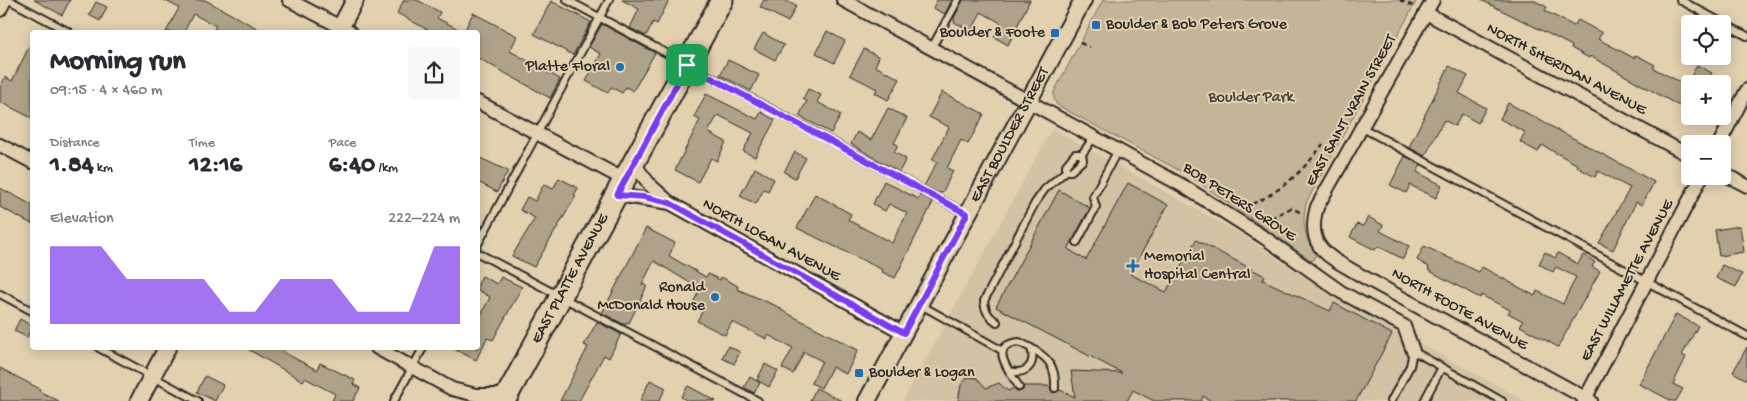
<!DOCTYPE html>
<html lang="en">
<head>
<meta charset="utf-8">
<style>
  body { margin:0; font-family:"Gochi Hand",sans-serif; background:#f7f7f7; color:#2b2b33; height:100vh; display:flex; flex-direction:column; font-size:19px; white-space:nowrap }
  * { box-sizing:border-box; margin:0 }
  p { font-size:16px; color:#7c7c81 }
  .icon { flex:none; width:28px; height:28px; fill:none; stroke:currentColor; stroke-width:2; stroke-linecap:round; stroke-linejoin:round }
  .map { position:relative; flex:1; overflow:hidden }
  .drawer { position:absolute; left:30px; top:30px; width:450px; height:320px; display:flex; flex-direction:column; background:#fff; border-radius:5px; box-shadow:0 2px 12px #0003 }
  .drawer>* { flex:none }
  .fabs { position:absolute; left:1681px; top:15px; display:grid; gap:10px }
  .fabs a { display:grid; place-items:center; width:50px; height:50px; border-radius:5px; background:#fff; box-shadow:0 2px 12px #0003; font-size:25px }
  .pin { position:absolute; display:grid; place-items:center; width:42px; height:42px; color:#fff; margin:-21px; border-radius:10px; box-shadow:0 2px 8px #0006 }
  .round { display:grid; place-items:center; flex:none; width:52px; height:52px; border-radius:5px; background:#f7f7f7 }
  .head { display:flex; align-items:center; justify-content:space-between; height:85px; padding:0 20px }
  h1 { font-size:28px; font-weight:700; line-height:38px }
  .metrics { display:grid; grid-template-columns:repeat(3,1fr); gap:8px; height:85px; padding:5px 20px }
  .metrics div { display:grid; align-content:center }
  .metrics b { font-size:25px; font-weight:700 }
  .metrics small { font-size:14px; font-weight:400 }
  .metrics p { font-size:14px }
  .chart { height:140px; padding:10px 20px }
  .chart p { display:flex; justify-content:space-between }
  .chart svg { width:100%; height:90px; margin-top:5px; fill:#7c3aed; opacity:.7 }
  .map>svg:first-child { display:block }
  .built { fill:#d3c2a3 }
  .green { fill:#c4b599; stroke:#787062 }
  .building { fill:#afa28a; stroke:#2b2b2b }
  .lines { fill:none; stroke-linecap:round; stroke-linejoin:round }
  .service-casing { stroke:#2b2b2b; stroke-width:10 }
  .minor-casing { stroke:#2b2b2b; stroke-width:16 }
  .tertiary-casing { stroke:#2b2b2b; stroke-width:20 }
  .primary-casing { stroke:#2b2b2b; stroke-width:25 }
  .path { stroke:#2b2b2b; stroke-width:2.5; stroke-dasharray:5 4; stroke-linecap:butt }
  .service { stroke:#e2d0ae; stroke-width:6 }
  .minor { stroke:#e2d0ae; stroke-width:12 }
  .tertiary { stroke:#e2d0ae; stroke-width:16 }
  .primary { stroke:#e2d0ae; stroke-width:21 }
  .route-casing { stroke:#fff; stroke-width:10 }
  .route { stroke:#7c3aed; stroke-width:6 }
  .poi-dot { fill:#1f6fb2; stroke:#e2d0ae; stroke-width:2 }
  .labels { text-anchor:middle; dominant-baseline:central; stroke-width:4; stroke-linejoin:round; paint-order:stroke }
  .poi-label { font-size:16px; fill:#2b2b2b; stroke:#e2d0ae; text-anchor:start }
  .street-label { font-size:16px; fill:#2b2b2b; stroke:#e2d0ae }
  .park-label { font-size:16px; fill:#42403c; stroke:#e2d0ae }
</style>
</head>
<body>
<div class="map">
<svg width="1747" height="401" viewBox="0 0 1747 401">
  <rect width="100%" height="100%" fill="#e2d0ae"/>
  <filter id="ink" filterUnits="userSpaceOnUse"><feTurbulence type="fractalNoise" baseFrequency=".02" numOctaves="2"/><feDisplacementMap in="SourceGraphic" scale="10" xChannelSelector="R" yChannelSelector="G"/><feConvolveMatrix kernelMatrix="1 2 1 2 8 2 1 2 1" color-interpolation-filters="sRGB"/></filter>
  <g filter="url(#ink)">
    <path class="built" d="M1052 129 1239 233 1337 298 1525 401H903Z"/>
    <path class="green" d="M1103 0H1417L1306 203C1302 223 1304 238 1316 255L1312 261 1188 175 1057 105 1054 99V92Z"/>
    <g class="building">
      <path d="M34 0H70L62 15Z"/>
      <path d="M164 0H205L264 32H221L214 29 216 26 193 14 184 32H166L179 8Z"/>
      <path d="M404 0H417L440 12 437 18 464 32 473 13 517 36 510 51 560 79 550 98 478 58V32H427L428 30 397 13Z"/>
      <path d="M622 0H669L657 24 653 22 646 36 630 28 639 9Z"/>
      <path d="M764 0H785L796 6 788 22 760 7Z"/>
      <path d="M937 0H952L945 14 933 8Z"/>
      <path d="M963 0H1030L1008 45 994 37 1001 23 981 12 972 31 954 22V18Z"/>
      <path d="M1481 0H1533L1547 7 1545 11 1574 26 1578 20 1602 33 1598 39 1634 58 1636 55 1655 65 1653 68 1690 87V112L1590 56 1589 58 1571 48 1572 46 1545 32Z"/>
      <path d="M551 1 591 22 573 55 534 34Z"/>
      <path d="M96 2 107 7 100 21 89 15Z"/>
      <path d="M602 24 655 53 633 91 626 87 622 93 611 87 608 93 586 81 601 54 589 47Z"/>
      <path d="M827 31 845 41 834 63 816 53Z"/>
      <path d="M763 33 784 45 775 60 754 49Z"/>
      <path d="M32 41V118L0 102V87L5 77 12 81Z"/>
      <path d="M864 49 879 57 875 66 900 79 888 100 875 93 877 89 850 75Z"/>
      <path d="M728 60 759 75 751 91 720 75Z"/>
      <path d="M1697 65 1712 73 1706 84H1687Z"/>
      <path d="M1449 66 1468 76 1459 93 1486 108 1478 123 1462 114 1455 126 1444 120 1425 156 1410 148V145Z"/>
      <path d="M808 89 821 95 817 102 841 115 831 133 799 116 807 101 803 99Z"/>
      <path d="M942 92 984 114 968 144 961 140 947 168 953 171 942 193H938L924 186 937 162 932 160 949 127 929 117Z"/>
      <path d="M706 94 757 119 761 112 775 120 755 157 743 151 753 133 718 115 708 132 726 142 717 161 711 158 698 182 675 170 700 120 694 117Z"/>
      <path d="M1508 103 1654 182 1642 205 1636 202 1613 250 1599 243 1630 188 1598 171 1595 177 1577 167 1578 165 1542 145 1538 152 1520 142 1525 132 1500 119Z"/>
      <path d="M888 108 907 118 894 143 898 145 894 152 906 159 899 172 851 144 857 132 871 140Z"/>
      <path d="M795 152 806 158 795 178 784 172Z"/>
      <path d="M1405 156 1421 165 1417 172 1442 185 1436 198 1410 185 1406 193 1390 185Z"/>
      <path d="M478 157 508 171 497 192 478 182Z"/>
      <path d="M755 168 774 179 768 191 764 189 756 204 740 196Z"/>
      <path d="M559 178 578 188 574 195 576 196 534 267 512 256 535 218 520 210 527 197 535 201 544 184 553 189Z"/>
      <path d="M884 181 918 199 920 194 933 202 895 278 882 272 883 270 797 228 815 194 851 214 848 220 892 243 907 213 889 204 885 211 873 204Z"/>
      <path d="M1128 183 1168 205 1130 274 1166 292 1196 240 1265 276 1263 280 1330 311 1334 303 1392 334 1356 401H1211L1203 396 1201 401H1154L1133 390 1127 401H958L961 385 968 377 977 378 986 388 999 383 1008 391 1014 388 1019 392 1023 390 1024 386H1048L1053 393 1060 390 1075 397 1071 371 1122 373 996 307 1059 190 1090 208 1068 249 1086 260Z"/>
      <path d="M0 188 32 205V224L0 207Z"/>
      <path d="M1368 217 1383 225 1380 231 1409 246 1403 259 1378 246 1375 250 1350 237 1357 224 1363 226Z"/>
      <path d="M1740 226 1744 252 1719 256 1715 230Z"/>
      <path d="M646 228 675 243 669 256 706 277 708 274 720 280 721 277 738 286 737 289 781 308V310L858 350 846 374 832 367 821 388 811 383 822 361 804 352 793 374 782 368 793 348 768 335 767 339 732 322 725 335 697 321 703 310 692 305 700 289 654 261 642 284 647 286 629 323 627 322 625 325 602 313Z"/>
      <path d="M1424 246 1479 272 1482 267 1535 296 1537 291 1563 304 1576 277 1556 267 1553 272 1539 264 1545 252 1555 258 1558 253 1578 264 1583 255 1595 262 1592 267 1600 271 1558 347 1520 326 1523 321 1508 313 1510 310 1481 295 1480 298 1428 270 1429 267 1417 260Z"/>
      <path d="M1722 265 1742 274 1736 287 1716 278Z"/>
      <path d="M482 276 497 284 501 277 522 287 493 340 487 338 476 360 452 348H478V313L481 315 490 297 478 290V284Z"/>
      <path d="M1676 314 1698 326 1682 355 1686 357 1673 384 1683 389 1676 401H1672L1639 384Z"/>
      <path d="M20 319 32 326 27 337 14 331Z"/>
      <path d="M597 322 621 334 609 358 604 355 579 401H560L588 347 584 345Z"/>
      <path d="M728 346 740 352 734 364 722 358Z"/>
      <path d="M1747 347V380L1733 372Z"/>
      <path d="M246 348H286L283 352 317 370 320 363 355 380 353 384 360 388 353 401H332L335 394 305 378 303 381Z"/>
      <path d="M765 364 778 371 769 387 757 380Z"/>
      <path d="M0 368 40 389 39 391 59 401H0Z"/>
      <path d="M205 376 223 385 215 401 197 392Z"/>
      <path d="M750 377 760 383 754 393 744 387Z"/>
      <path d="M650 380 666 388 659 401H640Z"/>
      <path d="M688 386 716 401H688L681 397Z"/>
      <path d="M816 388 842 401H810Z"/>
    </g>
    <g class="lines">
      <defs>
        <g id="service">
          <path d="M9 0 69 32"/>
          <path d="M567 0 967 214"/>
          <path d="M1680 0 1747 36"/>
          <path d="M931 49 958 0"/>
          <path d="M1361 127 1747 336"/>
          <path d="M1082 154H1075L1066 165V171H1071L1083 160 1082 154 1094 137"/>
          <path d="M1077 242 1096 207 1093 197 1118 150"/>
          <path d="M478 244 609 0"/>
          <path d="M478 253 758 401"/>
          <path d="M0 294 32 311"/>
          <path d="M919 304 1003 351"/>
          <path d="M997 322C988 316 985 311 984 301L1035 203 1045 189 1066 171"/>
          <path d="M99 348 198 401"/>
          <path d="M1031 348C1049 358 1056 367 1055 388"/>
          <path d="M1009 371C1027 375 1036 365 1031 348L1019 342C986 345 1011 373 1019 387"/>
          <path d="M394 401 423 348"/>
          <path d="M1391 401 1410 366 1413 351 1502 401"/>
          <path d="M1424 401 1441 369"/>
        </g>
        <g id="minor">
          <path d="M289 0 350 32"/>
          <path d="M843 0 1183 186 1265 238 1341 292 1404 326 1413 351"/>
          <path d="M1433 0 1317 207C1305 249 1329 256 1360 275L1591 401"/>
          <path d="M0 10 5 0"/>
          <path d="M1426 13 1690 156"/>
          <path d="M478 102 625 180"/>
          <path d="M1719 144 1747 90"/>
          <path d="M0 145 32 162"/>
          <path d="M634 164 650 185 670 203 904 333"/>
          <path d="M1722 173 1747 186"/>
          <path d="M617 195 670 203"/>
          <path d="M377 348 452 389 476 395H507L510 399"/>
          <path d="M1584 401 1702 176"/>
        </g>
        <g id="tertiary">
          <path d="M338 32 355 0"/>
          <path d="M139 401 167 348"/>
          <path id="s1" d="M867 401 1083 0"/>
        </g>
        <g id="primary">
          <path id="s2" d="M504 401 722 0"/>
        </g>
      </defs>
      <use href="#service" class="service-casing"/>
      <use href="#minor" class="minor-casing"/>
      <use href="#tertiary" class="tertiary-casing"/>
      <use href="#primary" class="primary-casing"/>
      <g class="path">
        <path d="M1400 0 1415 7"/>
        <path d="M1080 43 1090 47"/>
        <path d="M1252 204C1282 191 1304 170 1323 144"/>
        <path d="M1271 218 1291 208 1302 213"/>
      </g>
      <use href="#service" class="service"/>
      <use href="#minor" class="minor"/>
      <use href="#tertiary" class="tertiary"/>
      <use href="#primary" class="primary"/>
    </g>
  </g>
  <g class="lines" filter="url(#ink)">
    <defs>
      <path id="route" d="M687 65 967 214 904 333 670 203 644 197 617 195Z"/>
    </defs>
    <use href="#route" class="route-casing"/>
    <use href="#route" class="route"/>
  </g>
  <g class="poi-dot">
    <rect x="1091" y="20" width="10" height="10" rx="2.5"/>
    <rect x="1050" y="28" width="10" height="10" rx="2.5"/>
    <circle cx="620" cy="67" r="5"/>
    <path d="M1130.5 258.5h5v5h5v5h-5v5h-5v-5h-5v-5h5z"/>
    <circle cx="715" cy="297" r="5"/>
    <rect x="854" y="368" width="10" height="10" rx="2.5"/>
  </g>
  <g class="labels">
    <g class="poi-label">
      <text x="1106" y="25">Boulder &amp; Bob Peters Grove</text>
      <text x="1045" y="33" text-anchor="end">Boulder &amp; Foote</text>
      <text x="610" y="67" text-anchor="end">Platte Floral</text>
      <text x="1144" y="257">Memorial<tspan x="1144" dy="18">Hospital Central</tspan></text>
      <text x="705" y="288" text-anchor="end">Ronald<tspan x="705" dy="18">McDonald House</tspan></text>
      <text x="869" y="373">Boulder &amp; Logan</text>
    </g>
    <g class="street-label">
      <text transform="translate(1566 70) rotate(28)">NORTH SHERIDAN AVENUE</text>
      <text transform="translate(1352 111) rotate(-61)">EAST SAINT VRAIN STREET</text>
      <text stroke="none"><textPath href="#s1" startOffset="302">EAST BOULDER STREET</textPath></text>
      <text transform="translate(1239 203) rotate(33)">BOB PETERS GROVE</text>
      <text transform="translate(771 241) rotate(29)">NORTH LOGAN AVENUE</text>
      <text stroke="none"><textPath href="#s2" startOffset="139">EAST PLATTE AVENUE</textPath></text>
      <text transform="translate(1628 281) rotate(-62)">EAST WILLAMETTE AVENUE</text>
      <text transform="translate(1459 310) rotate(29)">NORTH FOOTE AVENUE</text>
    </g>
    <g class="park-label">
      <text x="1251" y="98">Boulder Park</text>
    </g>
  </g>
</svg>
<div class="fabs">
<a><svg class="icon" aria-label="locate" viewBox="0 0 24 24"><circle cx="12" cy="12" r="6"/><path d="M12 2v4M12 18v4M2 12h4M18 12h4"/></svg></a>
<a>+</a>
<a>−</a>
</div>
<div class="pin" style="left:687px;top:65px;background:#1e9e55"><svg class="icon" aria-label="arrive" viewBox="0 0 24 24"><path d="M6 21V4h12l-3 4 3 4H6"/></svg></div>
<section class="drawer">
<div class="head"><div><h1>Morning run</h1><p>09:15 · 4 × 460 m</p></div><a class="round"><svg class="icon" aria-label="share" viewBox="0 0 24 24"><path d="M12 15V3M7 8l5-5 5 5M5 13v7h14v-7"/></svg></a></div>
<div class="metrics">
<div><p>Distance</p><b>1.84<small> km</small></b></div>
<div><p>Time</p><b>12:16</b></div>
<div><p>Pace</p><b>6:40<small> /km</small></b></div>
</div>
<div class="chart"><p><span>Elevation</span>222–224 m</p>
<svg viewBox="0 0 160 44" preserveAspectRatio="none"><path d="M0 44V6L10 6L20 6L30 22L40 22L50 22L60 22L70 38L80 38L90 22L100 22L110 22L120 38L130 38L140 38L150 6L160 6V44z"/></svg>
</div>
</section>
</div>
</body>
</html>
